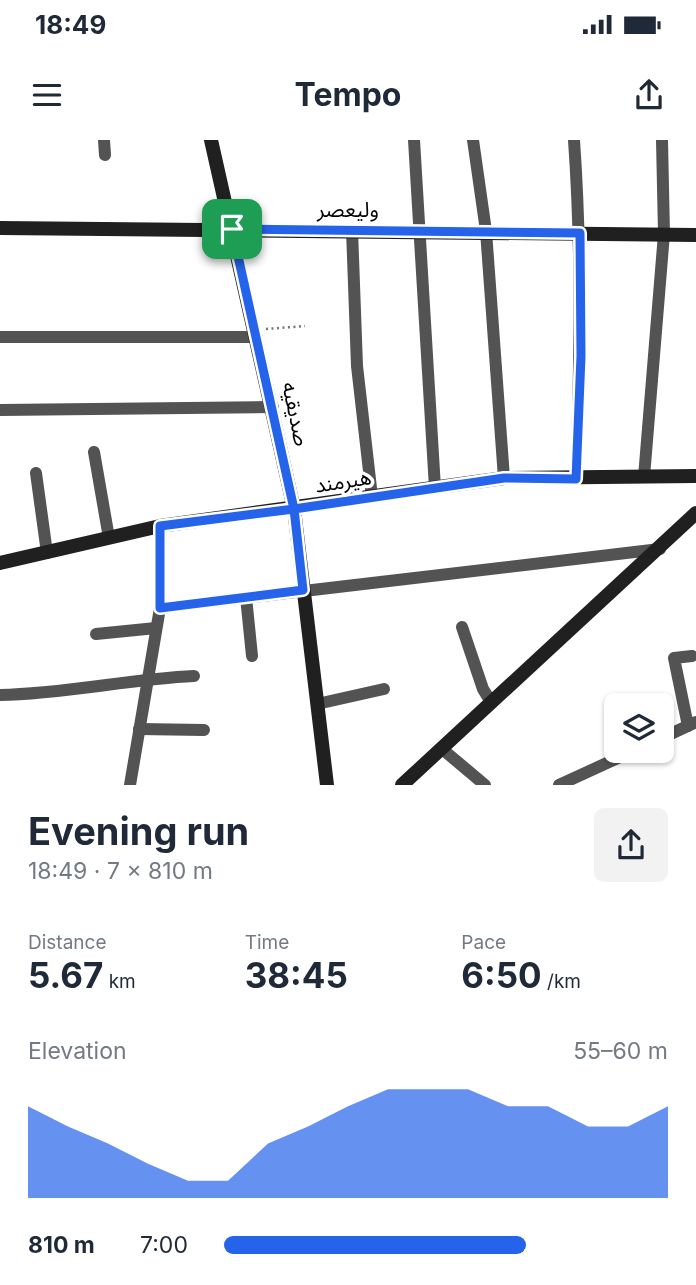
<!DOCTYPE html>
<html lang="en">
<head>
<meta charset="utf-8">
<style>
  body { margin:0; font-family:Inter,"Noto Sans Arabic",sans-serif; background:#f2f2f3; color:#1f2937; height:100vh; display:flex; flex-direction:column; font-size:26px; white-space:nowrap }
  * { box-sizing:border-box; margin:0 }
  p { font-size:23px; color:#747a83 }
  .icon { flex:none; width:38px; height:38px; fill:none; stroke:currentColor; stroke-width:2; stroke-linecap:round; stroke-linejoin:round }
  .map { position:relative; height:645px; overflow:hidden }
  .details { display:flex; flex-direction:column; background:#fff; flex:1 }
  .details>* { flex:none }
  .tools { position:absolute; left:604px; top:553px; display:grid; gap:14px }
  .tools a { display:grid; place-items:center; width:70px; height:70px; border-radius:10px; background:#fff; box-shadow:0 2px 5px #0004; font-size:35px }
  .pin { position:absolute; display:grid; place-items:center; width:60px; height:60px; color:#fff; margin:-30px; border-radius:14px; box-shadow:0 4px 10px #0006 }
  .round { display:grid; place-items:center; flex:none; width:74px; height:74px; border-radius:10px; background:#f2f2f3 }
  .summary { display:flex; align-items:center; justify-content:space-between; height:119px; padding:0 28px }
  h1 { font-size:38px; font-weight:700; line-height:52px }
  .stats { display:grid; grid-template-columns:repeat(3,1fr); gap:10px; height:119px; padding:7px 28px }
  .stats div { display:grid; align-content:center }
  .stats b { font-size:35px; font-weight:700 }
  .stats small { font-size:19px; font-weight:400 }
  .stats p { font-size:19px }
  .chart { height:196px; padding:14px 28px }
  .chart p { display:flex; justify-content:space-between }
  .chart svg { width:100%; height:126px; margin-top:7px; fill:#2563eb; opacity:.7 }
  ul { padding:0 28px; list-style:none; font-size:23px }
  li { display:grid; grid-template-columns:112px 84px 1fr; align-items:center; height:52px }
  li i { height:18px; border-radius:9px; background:#2563eb }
  .status { display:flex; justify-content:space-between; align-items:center; height:49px; padding:0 35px; background:#fff; direction:ltr }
  .status svg { height:19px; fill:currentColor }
  header { display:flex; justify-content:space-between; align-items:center; height:91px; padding:0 28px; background:#fff; font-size:32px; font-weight:700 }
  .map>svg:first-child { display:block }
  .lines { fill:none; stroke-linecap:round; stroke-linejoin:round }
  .path { stroke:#757575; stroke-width:2.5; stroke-dasharray:2 3.5; stroke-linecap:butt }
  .street { stroke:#535353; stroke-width:12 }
  .secondary { stroke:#202020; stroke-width:14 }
  .route-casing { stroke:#fff; stroke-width:14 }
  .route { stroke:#2563eb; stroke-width:9 }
  .labels { text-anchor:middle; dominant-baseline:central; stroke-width:7; stroke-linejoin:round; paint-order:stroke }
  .street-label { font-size:21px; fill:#000; stroke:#fff }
</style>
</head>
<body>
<div class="status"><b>18:49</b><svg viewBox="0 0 49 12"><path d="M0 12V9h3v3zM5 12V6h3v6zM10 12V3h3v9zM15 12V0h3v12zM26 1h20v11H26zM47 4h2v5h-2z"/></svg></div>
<header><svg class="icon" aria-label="menu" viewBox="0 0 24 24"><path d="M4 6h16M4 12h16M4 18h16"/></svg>Tempo<svg class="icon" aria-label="share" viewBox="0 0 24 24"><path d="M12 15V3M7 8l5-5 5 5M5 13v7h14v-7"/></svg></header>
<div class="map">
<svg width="696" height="645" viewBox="0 0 696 645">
  <rect width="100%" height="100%" fill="#fff"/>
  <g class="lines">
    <path class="path" d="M266 189 305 186"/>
    <g class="street">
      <path d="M104 0 105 15"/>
      <path d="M414 0 435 348"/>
      <path d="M473 0 486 91 504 338"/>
      <path d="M574 0C582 113 580 225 576 339"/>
      <path d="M352 90 357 226 372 357"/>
      <path d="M0 197H257"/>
      <path d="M0 270 273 267"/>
      <path d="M94 312 109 398"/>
      <path d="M36 333 47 413"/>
      <path d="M644 337 664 94 662 0"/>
      <path d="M246 457 252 516"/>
      <path d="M160 468 660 409"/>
      <path d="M462 487 483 549 491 562"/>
      <path d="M96 494 156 488"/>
      <path d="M0 555C65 554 129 539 194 536"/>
      <path d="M317 564 384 549"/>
      <path d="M688 586 674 518 692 516"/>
      <path d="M139 589 204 590"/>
      <path d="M662 598 696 582"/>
      <path d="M441 608 485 645"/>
      <path d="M130 645 160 468V386"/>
      <path d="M559 645 633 611"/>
    </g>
    <g class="secondary">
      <path d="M211 0 294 369 327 645"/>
      <path d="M0 88 696 95"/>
      <path d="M0 423 160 386 504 338 696 336"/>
      <path d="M402 645 696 373"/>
    </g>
  </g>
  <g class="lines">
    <defs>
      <path id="route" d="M232 89 294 369 160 386V468L303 450 294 369 504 338 576 339 581 216 580 93 232 89"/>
    </defs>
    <use href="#route" class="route-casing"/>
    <use href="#route" class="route"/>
  </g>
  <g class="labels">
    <g class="street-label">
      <text x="348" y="69">ولیعصر</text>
      <text transform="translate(296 274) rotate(78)">صدیقیه</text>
      <text transform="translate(343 341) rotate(-9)">هیرمند</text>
    </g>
  </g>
</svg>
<div class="tools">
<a><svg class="icon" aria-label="layers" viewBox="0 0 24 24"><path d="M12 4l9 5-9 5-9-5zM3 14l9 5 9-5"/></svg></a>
</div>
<div class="pin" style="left:232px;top:89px;background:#1e9e55"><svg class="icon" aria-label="arrive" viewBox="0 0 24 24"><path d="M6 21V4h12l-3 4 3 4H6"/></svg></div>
</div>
<section class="details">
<div class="summary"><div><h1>Evening run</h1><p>18:49 · 7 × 810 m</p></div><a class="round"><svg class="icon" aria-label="share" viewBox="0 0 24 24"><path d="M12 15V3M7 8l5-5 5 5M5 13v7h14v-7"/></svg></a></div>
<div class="stats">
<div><p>Distance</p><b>5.67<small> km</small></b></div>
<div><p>Time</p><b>38:45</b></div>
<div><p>Pace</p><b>6:50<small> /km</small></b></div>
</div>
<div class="chart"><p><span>Elevation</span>55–60 m</p>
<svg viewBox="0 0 160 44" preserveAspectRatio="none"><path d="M0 44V12L10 19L20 25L30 32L40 38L50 38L60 25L70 19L80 12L90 6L100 6L110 6L120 12L130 12L140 19L150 19L160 12V44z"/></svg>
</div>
<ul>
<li><b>810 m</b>7:00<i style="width:68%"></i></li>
</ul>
</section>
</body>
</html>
